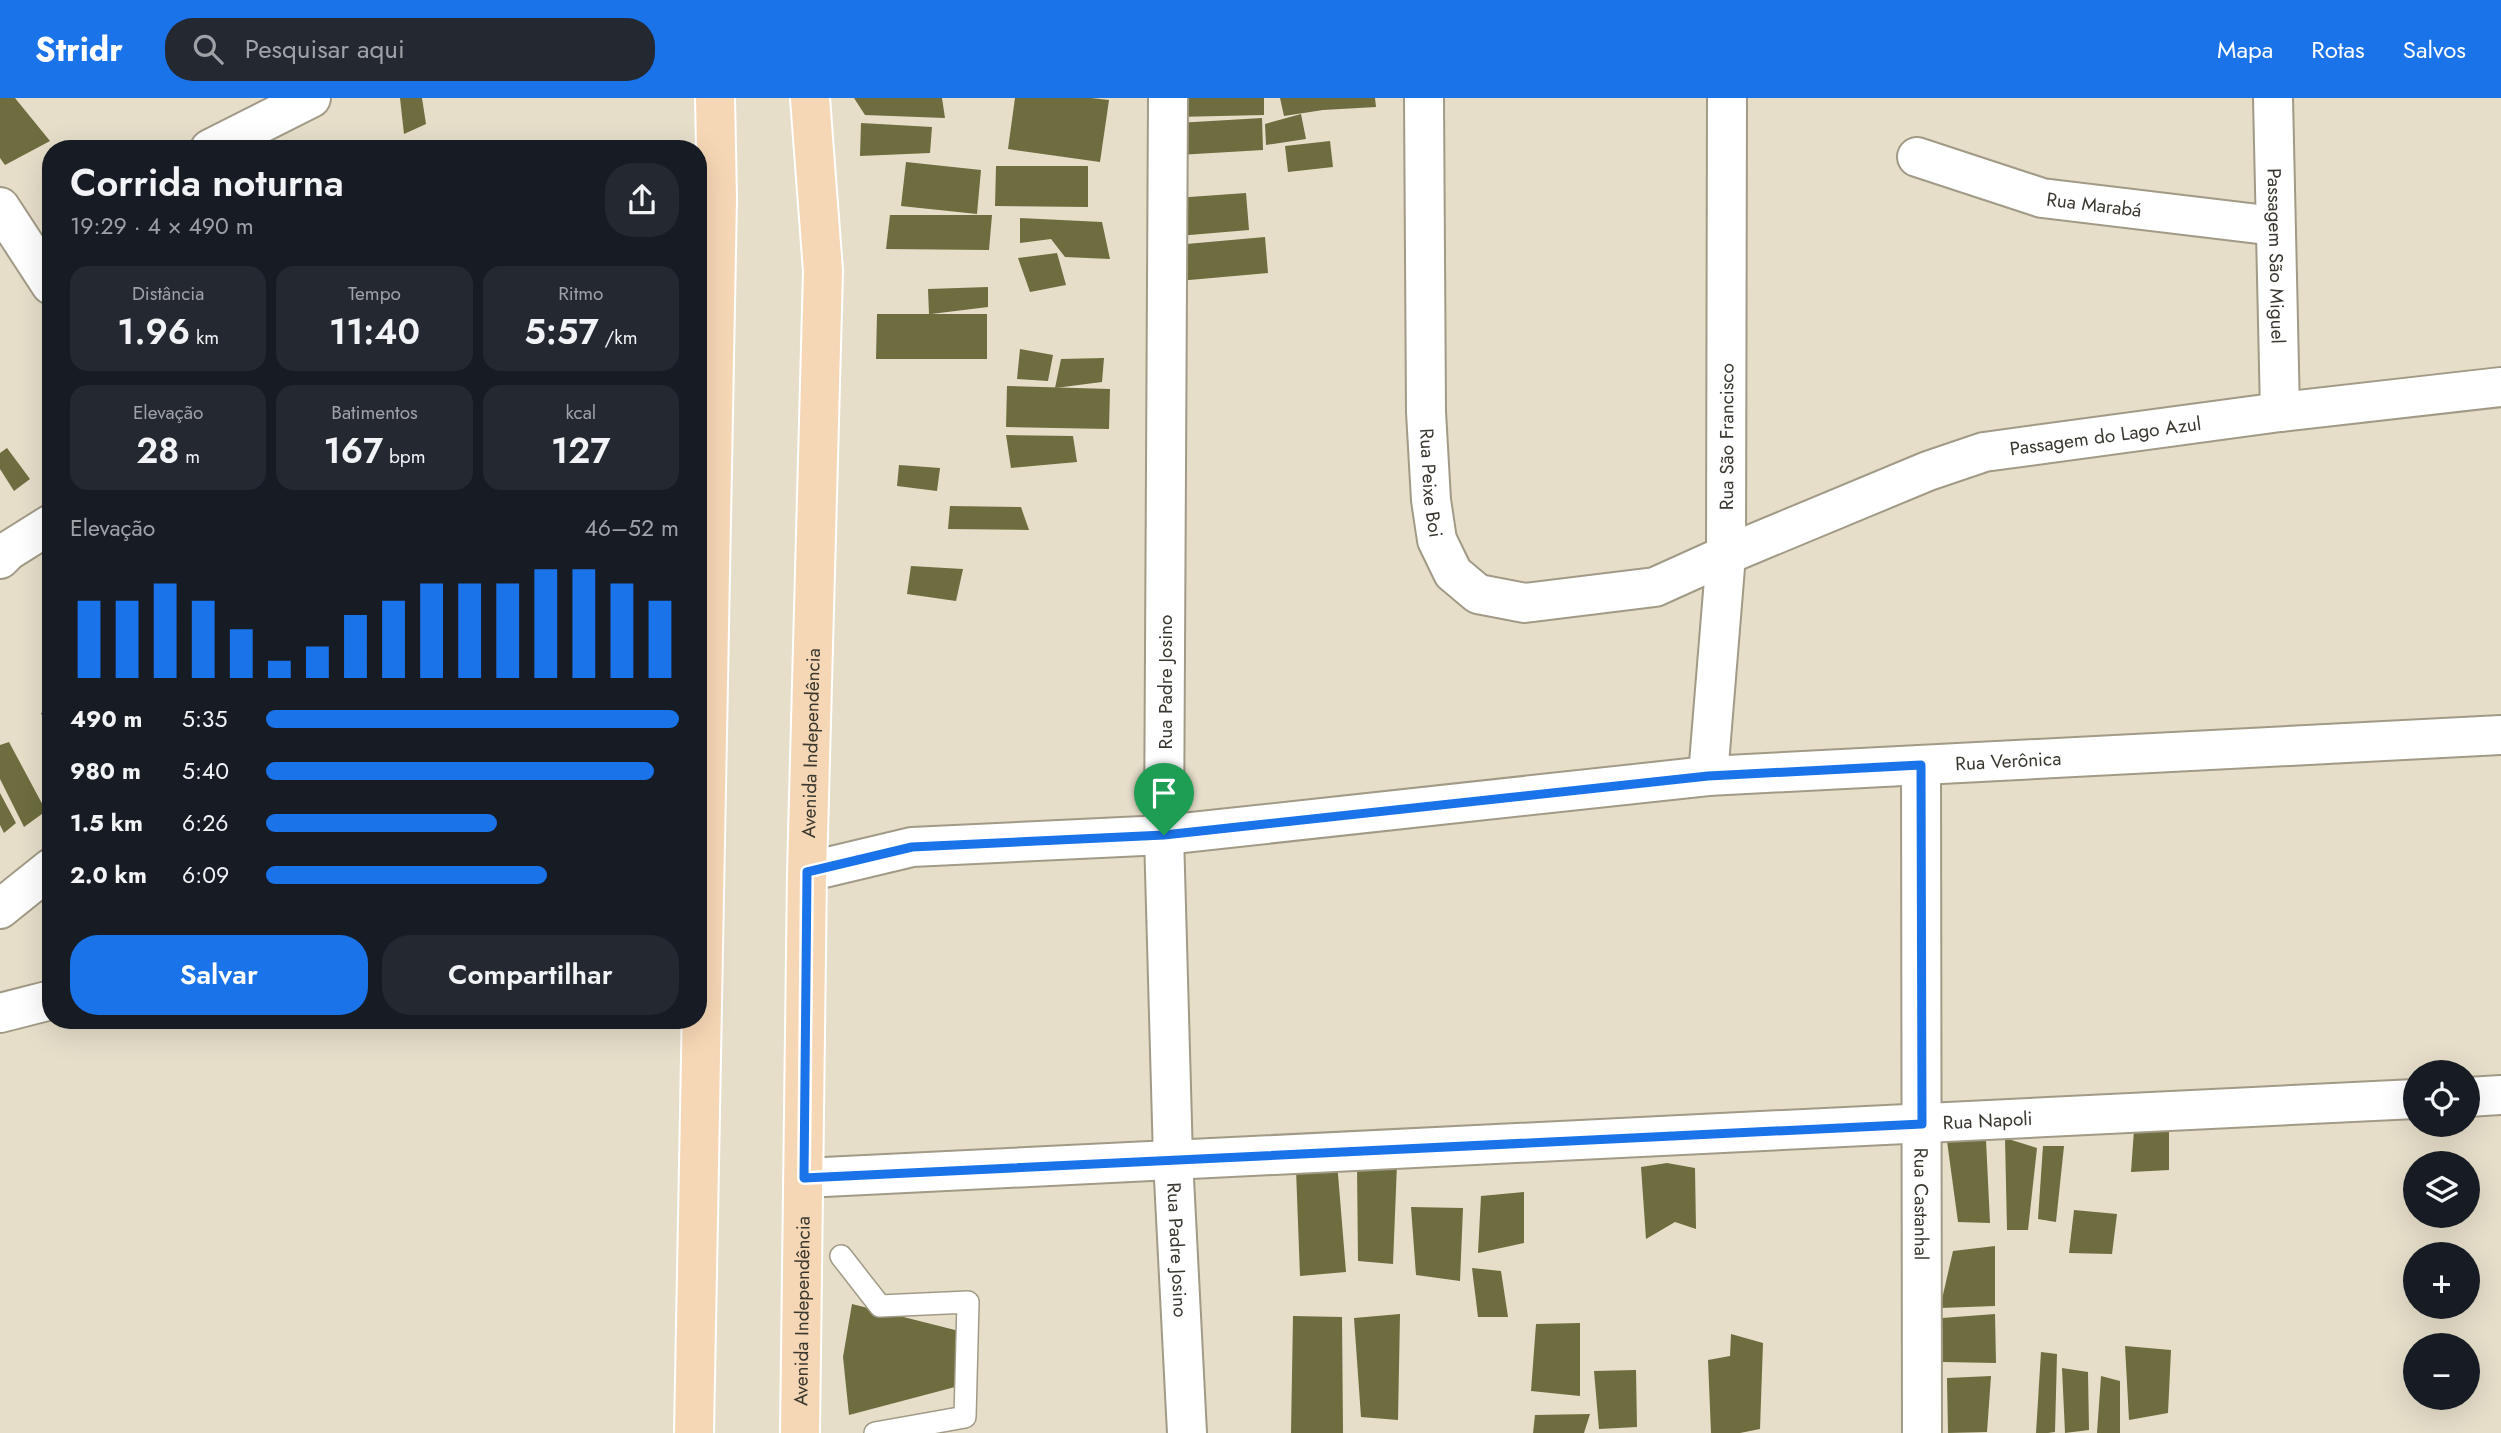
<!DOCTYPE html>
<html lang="pt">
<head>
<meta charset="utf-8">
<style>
  body { margin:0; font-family:Jost,sans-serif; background:#242831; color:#f1f3f6; height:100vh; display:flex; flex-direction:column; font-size:26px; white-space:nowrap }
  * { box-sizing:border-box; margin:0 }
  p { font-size:23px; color:#9ea1a6 }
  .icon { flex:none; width:38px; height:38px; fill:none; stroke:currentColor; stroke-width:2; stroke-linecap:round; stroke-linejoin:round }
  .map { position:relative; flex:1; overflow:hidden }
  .drawer { position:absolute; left:42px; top:42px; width:665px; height:889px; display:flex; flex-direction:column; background:#171b24; border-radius:28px; box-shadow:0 7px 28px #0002 }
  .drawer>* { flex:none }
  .buttons { position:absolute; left:2403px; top:962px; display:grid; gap:14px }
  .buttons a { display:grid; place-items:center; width:77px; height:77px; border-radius:50%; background:#171b24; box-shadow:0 7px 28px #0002; font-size:35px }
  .pin { position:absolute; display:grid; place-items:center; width:60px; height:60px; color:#fff; margin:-72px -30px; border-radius:50% 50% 50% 0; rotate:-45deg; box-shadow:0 0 7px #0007 }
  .pin .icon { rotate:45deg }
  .round { display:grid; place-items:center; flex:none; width:74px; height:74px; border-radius:28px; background:#242831 }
  .headline { display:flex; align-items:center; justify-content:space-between; height:119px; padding:0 28px }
  h1 { font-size:38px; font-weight:600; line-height:52px }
  .metrics { display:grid; grid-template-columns:repeat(3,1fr); gap:10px; height:119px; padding:7px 28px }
  .metrics div { display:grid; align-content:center; border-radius:18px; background:#242831; text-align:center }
  .metrics b { font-size:35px; font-weight:600 }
  .metrics small { font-size:19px; font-weight:400 }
  .metrics p { font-size:19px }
  .chart { height:196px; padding:14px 28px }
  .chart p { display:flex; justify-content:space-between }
  .chart svg { width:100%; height:126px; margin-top:7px; stroke:#1a73e8; stroke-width:6 }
  .cta { display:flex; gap:14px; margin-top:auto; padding:14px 28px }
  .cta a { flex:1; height:80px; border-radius:28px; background:#1a73e8; color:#fff; font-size:28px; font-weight:600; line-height:80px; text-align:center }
  .cta a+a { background:#242831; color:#f1f3f6 }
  ul { padding:0 28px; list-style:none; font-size:23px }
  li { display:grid; grid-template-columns:112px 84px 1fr; align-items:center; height:52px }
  li i { height:18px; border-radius:9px; background:#1a73e8 }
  header { display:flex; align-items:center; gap:42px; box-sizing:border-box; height:98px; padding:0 35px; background:#1a73e8; color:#fff }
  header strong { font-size:33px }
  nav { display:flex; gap:38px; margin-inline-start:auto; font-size:24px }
  .search { width:490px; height:63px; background:#242831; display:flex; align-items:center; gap:18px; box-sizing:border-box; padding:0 24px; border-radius:28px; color:#9ea1a6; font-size:26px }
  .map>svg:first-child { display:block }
  .building { fill:#6d6d3f }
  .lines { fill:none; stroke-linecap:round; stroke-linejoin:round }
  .lane-casing { stroke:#a19a86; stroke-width:24 }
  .street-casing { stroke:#a19a86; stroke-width:42 }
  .primary-casing { stroke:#fff; stroke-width:42 }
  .lane { stroke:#fff; stroke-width:21 }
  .street { stroke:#fff; stroke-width:38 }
  .primary { stroke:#f6d7b5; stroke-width:38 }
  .route-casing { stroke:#fff; stroke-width:14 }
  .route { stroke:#1a73e8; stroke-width:9 }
  .labels { text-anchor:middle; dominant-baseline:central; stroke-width:7; stroke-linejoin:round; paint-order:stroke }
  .street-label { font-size:19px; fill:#3a372f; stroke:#fff }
</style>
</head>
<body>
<header>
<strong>Stridr</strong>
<div class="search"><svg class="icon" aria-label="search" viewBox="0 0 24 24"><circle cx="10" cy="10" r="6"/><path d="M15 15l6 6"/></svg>Pesquisar aqui</div>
<nav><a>Mapa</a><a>Rotas</a><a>Salvos</a></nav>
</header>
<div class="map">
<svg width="2501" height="1335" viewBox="0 0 2501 1335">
  <rect width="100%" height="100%" fill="#e6dec9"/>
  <g class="building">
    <path d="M0 0H15L50 43 5 67 0 60Z"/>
    <path d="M400 0H422L426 26 404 36Z"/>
    <path d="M854 0H942L945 20 865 17Z"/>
    <path d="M1015 0H1091L1109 2 1100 64 1008 51Z"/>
    <path d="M1176 0H1264V17L1176 19Z"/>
    <path d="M1280 0H1375L1376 9 1323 12 1284 18Z"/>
    <path d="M1301 16 1306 41 1266 47 1265 26Z"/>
    <path d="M1262 20 1263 52 1178 57 1177 25Z"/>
    <path d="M861 25 932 29 930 55 860 58Z"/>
    <path d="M1330 43 1333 69 1288 74 1285 48Z"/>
    <path d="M906 64 981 72 977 116 901 108Z"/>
    <path d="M996 68H1088V109L995 108Z"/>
    <path d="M1246 95 1249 132 1178 138 1175 100Z"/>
    <path d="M890 117H992L989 152 886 151Z"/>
    <path d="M1020 120 1102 124 1110 161 1065 159 1051 141 1020 145Z"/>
    <path d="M1265 139 1268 175 1178 183 1175 147Z"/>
    <path d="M1057 155 1066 187 1030 194 1018 160Z"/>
    <path d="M988 189V209L931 216H987V261H876L877 216H929L928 191Z"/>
    <path d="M1020 251 1053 257 1048 283 1017 281Z"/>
    <path d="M1104 260 1102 284 1055 290 1061 261Z"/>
    <path d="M1007 288 1110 291 1109 331 1006 329Z"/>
    <path d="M1006 337 1073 338 1077 364 1011 370Z"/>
    <path d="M7 350 30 381 14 393 0 371V355Z"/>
    <path d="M899 367 940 370 937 393 897 388Z"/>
    <path d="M950 408 1021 409 1029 432 948 431Z"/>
    <path d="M911 468 963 471 956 503 907 496Z"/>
    <path d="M51 612V639L41 615Z"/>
    <path d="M9 644 46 713 24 729 0 681V647Z"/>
    <path d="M0 695 16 725 4 735 0 727Z"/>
    <path d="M2169 1031V1072L2131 1074 2134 1032Z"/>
    <path d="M2005 1040 2037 1050 2028 1132H2007Z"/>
    <path d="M1986 1042 1990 1125 1958 1124 1947 1043Z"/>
    <path d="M2043 1048H2064L2056 1124 2038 1121Z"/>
    <path d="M1337 1064 1346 1174 1300 1178 1296 1071Z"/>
    <path d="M1667 1065 1695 1070 1696 1131 1675 1124 1646 1141 1641 1069Z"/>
    <path d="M1357 1066H1397L1393 1166 1358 1163Z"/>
    <path d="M1524 1094V1145L1478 1155 1481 1098Z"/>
    <path d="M1411 1109 1463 1110 1460 1183 1416 1177Z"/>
    <path d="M2074 1112 2117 1116 2112 1156 2069 1155Z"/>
    <path d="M1995 1148V1208L1940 1210 1953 1153Z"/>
    <path d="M1472 1170 1501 1173 1508 1219H1478Z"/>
    <path d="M852 1206 959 1233 955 1289 849 1317 843 1259Z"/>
    <path d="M1400 1216 1398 1322 1361 1319 1354 1220Z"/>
    <path d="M1995 1216 1996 1265 1943 1264 1942 1220Z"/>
    <path d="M1293 1218 1342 1219 1343 1335H1291Z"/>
    <path d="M1580 1225V1298L1531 1293 1536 1226Z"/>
    <path d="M1731 1236 1763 1245 1760 1331 1740 1335H1711L1708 1262 1730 1258Z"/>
    <path d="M2125 1248 2171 1252 2168 1315 2129 1322Z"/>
    <path d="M2041 1254 2057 1256 2055 1334 2048 1335H2036Z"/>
    <path d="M2062 1270 2088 1274 2089 1332 2065 1335Z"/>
    <path d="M1636 1272 1637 1329 1599 1331 1594 1273Z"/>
    <path d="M1991 1278 1987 1334 1948 1335 1947 1280Z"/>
    <path d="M2101 1278 2120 1283V1335H2097Z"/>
    <path d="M1590 1316 1584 1335H1533L1535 1317Z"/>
  </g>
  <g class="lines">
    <defs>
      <path id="lane" d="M841 1158 880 1208 968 1204 965 1319 875 1335"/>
      <g id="street">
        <path id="s1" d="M1168 0 1164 737 1173 1061 1187 1335"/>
        <path id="s2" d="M1424 0 1426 314 1431 402 1437 442 1453 475 1478 496 1525 505 1655 489 1726 457 1928 373 1984 354 2280 314 2501 289"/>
        <path id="s3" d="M2273 0 2280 314"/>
        <path d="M210 51 311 0"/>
        <path id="s4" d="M1917 59 2042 100 2275 128"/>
        <path d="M0 109 51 187"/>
        <path d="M0 461 8 453 51 426"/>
        <path id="s5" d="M1921 667 1922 1335"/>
        <path id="s6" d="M1708 678 1726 457 1727 0"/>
        <path id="s7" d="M807 774 912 749 1164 737 1708 678 2501 637"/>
        <path d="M0 811 51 770"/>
        <path d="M0 915 51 902"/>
        <path d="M2468 999 2501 997"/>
        <path id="s8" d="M804 1080 2415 1001"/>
      </g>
      <g id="primary">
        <path d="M694 1335 717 100 715 0"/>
        <path id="s9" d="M800 1335 807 774 823 173 810 0"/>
      </g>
    </defs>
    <use href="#lane" class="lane-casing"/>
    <use href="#street" class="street-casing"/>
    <use href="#primary" class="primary-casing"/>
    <use href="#lane" class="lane"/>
    <use href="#street" class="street"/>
    <use href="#primary" class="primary"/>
  </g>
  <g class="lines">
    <defs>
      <path id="route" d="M1921 667 1922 1026 804 1080 807 774 912 749 1164 737 1708 678Z"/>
    </defs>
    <use href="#route" class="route-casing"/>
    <use href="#route" class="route"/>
  </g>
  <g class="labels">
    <g class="street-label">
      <text stroke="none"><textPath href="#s4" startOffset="184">Rua Marabá</textPath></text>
      <text stroke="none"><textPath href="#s3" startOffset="158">Passagem São Miguel</textPath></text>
      <text stroke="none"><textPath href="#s2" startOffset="1169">Passagem do Lago Azul</textPath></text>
      <text stroke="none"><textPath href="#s6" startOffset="340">Rua São Francisco</textPath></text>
      <text stroke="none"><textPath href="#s2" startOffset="385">Rua Peixe Boi</textPath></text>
      <text transform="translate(1165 584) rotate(-90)">Rua Padre Josino</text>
      <text stroke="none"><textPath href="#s9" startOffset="690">Avenida Independência</textPath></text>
      <text stroke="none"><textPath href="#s7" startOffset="1208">Rua Verônica</textPath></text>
      <text stroke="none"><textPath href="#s8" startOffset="1185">Rua Napoli</textPath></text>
      <text stroke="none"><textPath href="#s5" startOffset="439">Rua Castanhal</textPath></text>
      <text stroke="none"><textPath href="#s1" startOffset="1152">Rua Padre Josino</textPath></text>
      <text stroke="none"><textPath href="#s9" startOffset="122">Avenida Independência</textPath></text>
    </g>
  </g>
</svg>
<div class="buttons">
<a><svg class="icon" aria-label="locate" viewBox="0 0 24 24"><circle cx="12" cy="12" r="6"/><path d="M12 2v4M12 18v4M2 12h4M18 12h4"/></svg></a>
<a><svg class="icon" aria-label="layers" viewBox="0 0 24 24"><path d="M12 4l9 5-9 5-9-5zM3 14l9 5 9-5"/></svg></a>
<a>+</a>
<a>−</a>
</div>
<div class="pin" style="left:1164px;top:737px;background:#1e9e55"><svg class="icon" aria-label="arrive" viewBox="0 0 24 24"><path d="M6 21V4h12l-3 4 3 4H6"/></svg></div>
<section class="drawer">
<div class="headline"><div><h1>Corrida noturna</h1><p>19:29 · 4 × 490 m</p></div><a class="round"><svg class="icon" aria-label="share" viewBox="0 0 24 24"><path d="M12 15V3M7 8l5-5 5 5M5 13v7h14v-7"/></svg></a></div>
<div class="metrics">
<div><p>Distância</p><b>1.96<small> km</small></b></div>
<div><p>Tempo</p><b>11:40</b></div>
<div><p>Ritmo</p><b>5:57<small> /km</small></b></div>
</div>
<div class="metrics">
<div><p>Elevação</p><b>28<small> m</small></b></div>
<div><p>Batimentos</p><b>167<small> bpm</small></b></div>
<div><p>kcal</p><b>127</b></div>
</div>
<div class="chart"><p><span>Elevação</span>46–52 m</p>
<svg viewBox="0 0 160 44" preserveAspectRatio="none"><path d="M5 44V17M15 44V17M25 44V11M35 44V17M45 44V27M55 44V38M65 44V33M75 44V22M85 44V17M95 44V11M105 44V11M115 44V11M125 44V6M135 44V6M145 44V11M155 44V17"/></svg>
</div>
<ul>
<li><b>490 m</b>5:35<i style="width:100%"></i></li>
<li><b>980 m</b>5:40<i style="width:94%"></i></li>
<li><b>1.5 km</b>6:26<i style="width:56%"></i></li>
<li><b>2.0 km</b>6:09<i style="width:68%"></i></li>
</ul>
<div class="cta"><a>Salvar</a><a>Compartilhar</a></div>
</section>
</div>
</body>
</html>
